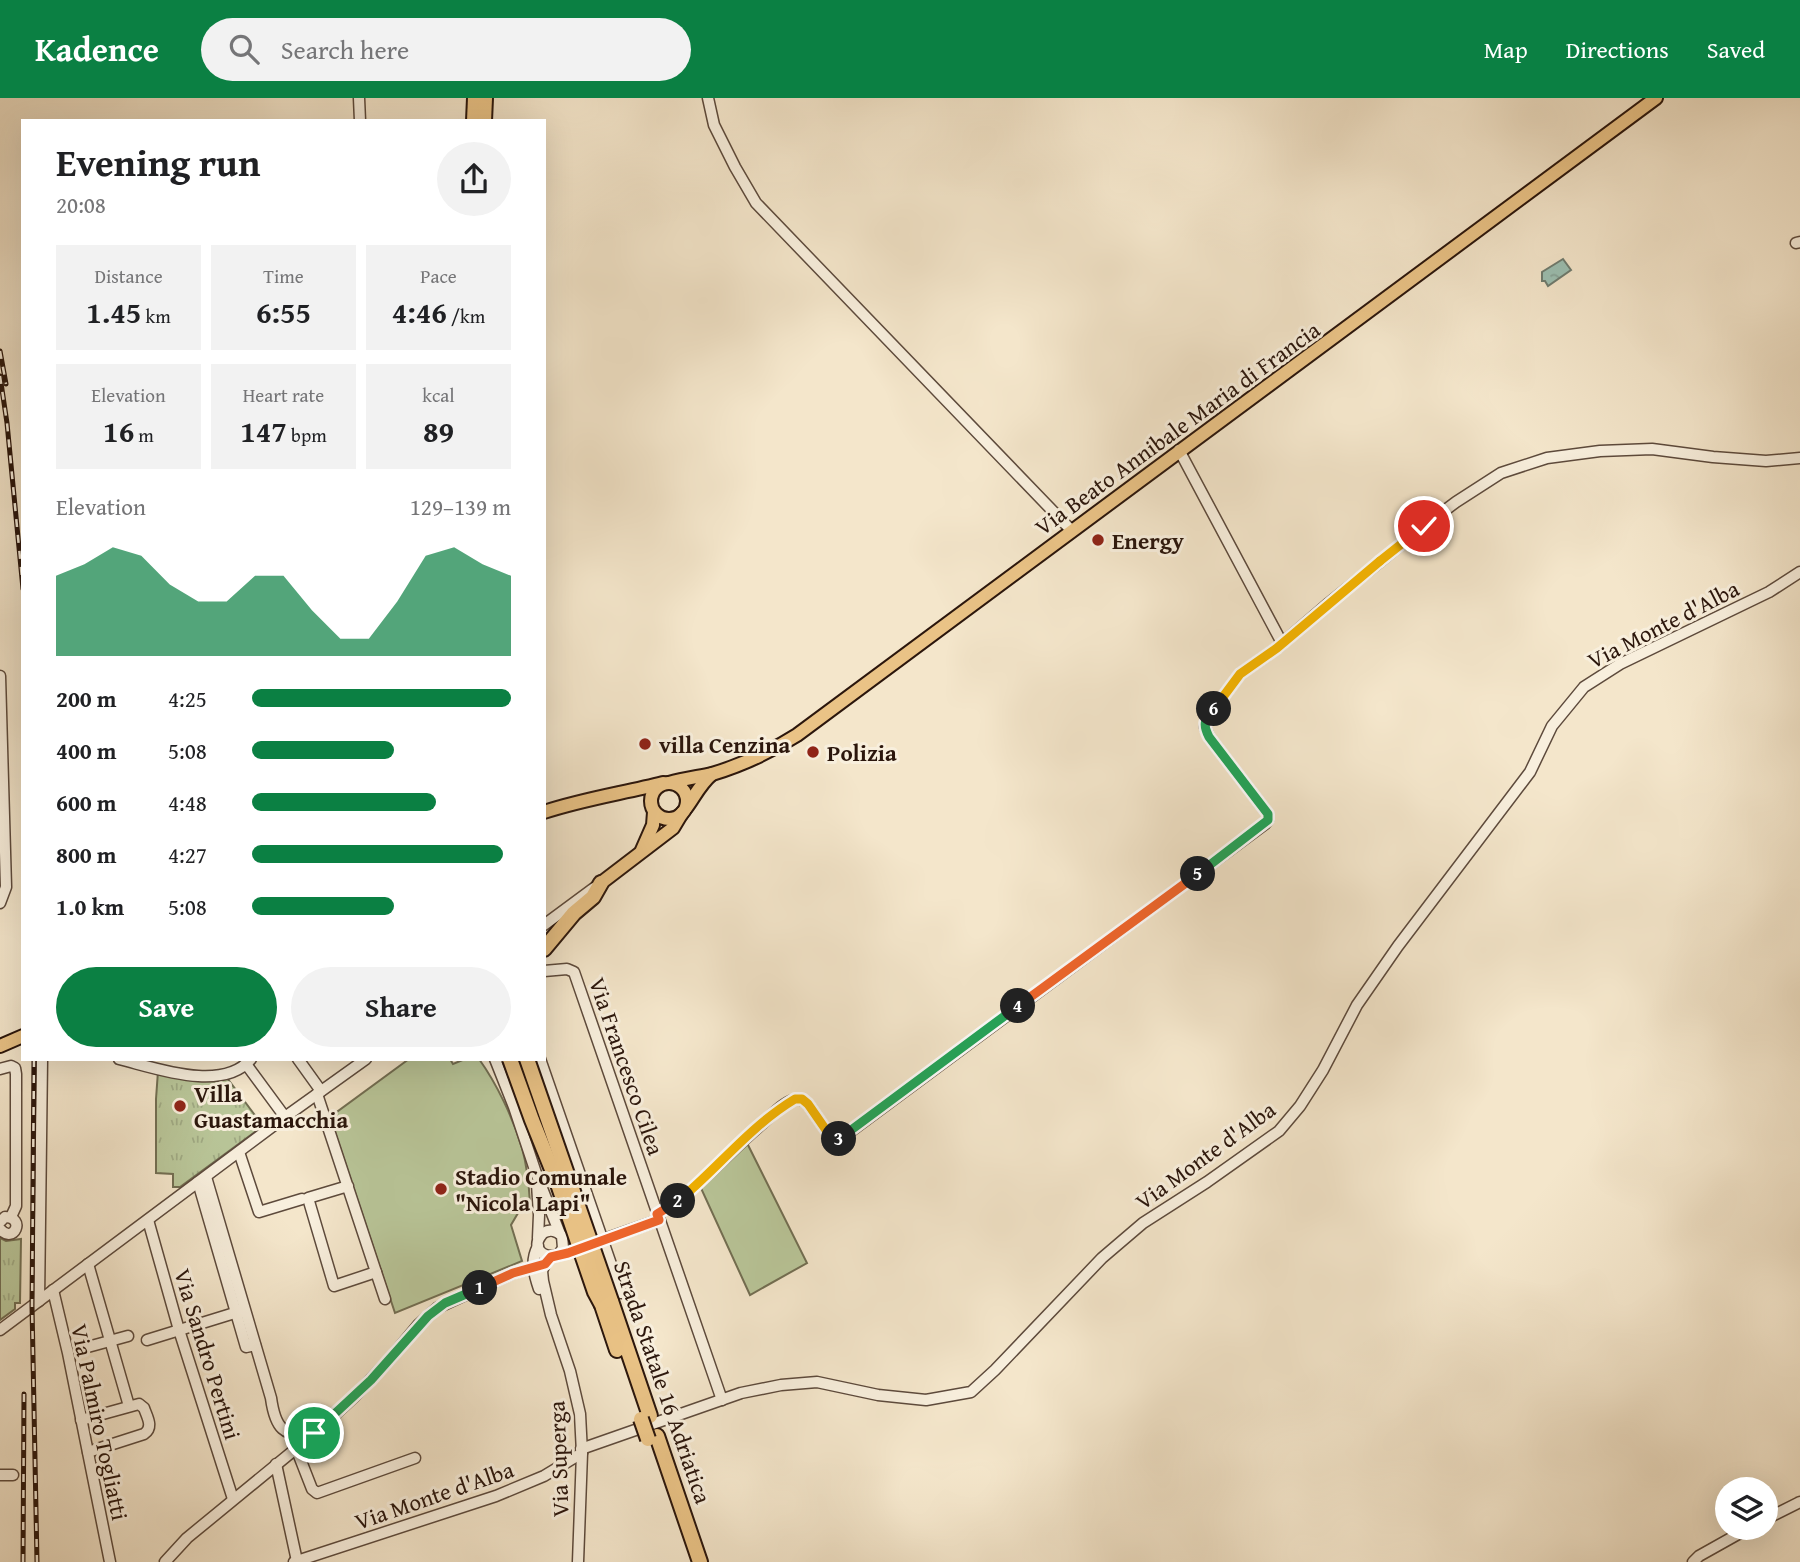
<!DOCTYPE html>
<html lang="en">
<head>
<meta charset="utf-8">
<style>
  body { margin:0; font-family:"Gentium Book Plus",serif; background:#f2f2f2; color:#202124; height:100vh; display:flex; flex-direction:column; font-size:26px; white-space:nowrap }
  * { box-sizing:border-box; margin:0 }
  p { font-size:23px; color:#757577 }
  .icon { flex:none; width:38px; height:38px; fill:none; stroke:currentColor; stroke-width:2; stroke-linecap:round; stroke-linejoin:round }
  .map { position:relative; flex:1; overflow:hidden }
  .details { position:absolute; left:21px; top:21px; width:525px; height:942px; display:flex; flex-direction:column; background:#fff; border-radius:0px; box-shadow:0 7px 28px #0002 }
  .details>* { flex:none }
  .buttons { position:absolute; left:1715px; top:1379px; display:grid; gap:14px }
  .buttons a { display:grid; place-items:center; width:63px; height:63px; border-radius:50%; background:#fff; box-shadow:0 7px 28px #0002; font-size:35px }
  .pin { position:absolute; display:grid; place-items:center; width:60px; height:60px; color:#fff; margin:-30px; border:4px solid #fff; border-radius:50%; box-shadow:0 2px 7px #0007 }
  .km { position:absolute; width:35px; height:35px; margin:-18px; border-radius:50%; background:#222; color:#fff; font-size:19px; line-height:35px; text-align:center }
  .round { display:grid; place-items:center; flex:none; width:74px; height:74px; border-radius:37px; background:#f2f2f2 }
  .overview { display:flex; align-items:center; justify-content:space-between; height:119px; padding:0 35px }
  h1 { font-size:38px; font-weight:600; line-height:52px }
  .stats { display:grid; grid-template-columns:repeat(3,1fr); gap:10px; height:119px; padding:7px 35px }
  .stats div { display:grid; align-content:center; border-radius:0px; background:#f2f2f2; text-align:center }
  .stats b { font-size:30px; font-weight:600 }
  .stats small { font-size:19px; font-weight:400 }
  .stats p { font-size:19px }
  .chart { height:196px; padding:14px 35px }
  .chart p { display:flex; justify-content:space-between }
  .chart svg { width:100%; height:126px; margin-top:7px; fill:#0b8043; opacity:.7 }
  .primary-button { display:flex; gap:14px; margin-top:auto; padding:14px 35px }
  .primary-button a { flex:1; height:80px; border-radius:42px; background:#0b8043; color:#fff; font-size:28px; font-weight:600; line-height:80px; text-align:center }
  .primary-button a+a { background:#f2f2f2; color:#202124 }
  ul { padding:0 35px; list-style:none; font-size:23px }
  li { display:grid; grid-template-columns:112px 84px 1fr; align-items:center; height:52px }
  li i { height:18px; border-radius:9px; background:#0b8043 }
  header { display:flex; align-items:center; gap:42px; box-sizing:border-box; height:98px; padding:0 35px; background:#0b8043; color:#fff }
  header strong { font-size:33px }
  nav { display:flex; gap:38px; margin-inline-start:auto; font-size:24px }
  .search { width:490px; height:63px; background:#f2f2f2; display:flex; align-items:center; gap:18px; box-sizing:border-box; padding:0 24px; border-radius:38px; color:#757577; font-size:26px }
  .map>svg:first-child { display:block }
  .park { fill:url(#park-tufts); stroke:#726e52; stroke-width:2 }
  .pitch { fill:#b9c699; stroke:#726e52; stroke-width:2 }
  .water { fill:url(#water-ripples); stroke:#6f7c70; stroke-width:2 }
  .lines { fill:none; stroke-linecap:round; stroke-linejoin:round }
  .minor-casing { stroke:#5d4a3c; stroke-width:13 }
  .major-casing { stroke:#2b160c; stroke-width:16 }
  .highway-casing { stroke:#2b160c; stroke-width:18 }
  .minor { stroke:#f8efdd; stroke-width:10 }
  .major { stroke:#eac386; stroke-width:12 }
  .highway { stroke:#eac386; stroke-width:14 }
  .rail-casing { stroke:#2b160c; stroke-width:5 }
  .rail { stroke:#f8efdd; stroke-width:2.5; stroke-dasharray:8; stroke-linecap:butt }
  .highway-bridge-casing { stroke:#2b160c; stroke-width:18; stroke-linecap:butt }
  .highway-bridge { stroke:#eac386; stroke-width:14 }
  .split-1-casing { stroke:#fff; stroke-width:14 }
  .split-2-casing { stroke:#fff; stroke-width:14 }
  .split-3-casing { stroke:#fff; stroke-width:14 }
  .split-4-casing { stroke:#fff; stroke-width:14 }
  .split-5-casing { stroke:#fff; stroke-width:14 }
  .split-6-casing { stroke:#fff; stroke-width:14 }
  .split-7-casing { stroke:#fff; stroke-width:14 }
  .split-8-casing { stroke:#fff; stroke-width:14 }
  .split-1 { stroke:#22a559; stroke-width:9 }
  .split-2 { stroke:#f0652b; stroke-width:9 }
  .split-3 { stroke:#f5b400; stroke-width:9 }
  .split-4 { stroke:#22a559; stroke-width:9 }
  .split-5 { stroke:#f0652b; stroke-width:9 }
  .split-6 { stroke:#22a559; stroke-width:9 }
  .split-7 { stroke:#f5b400; stroke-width:9 }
  .split-8 { stroke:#f5b400; stroke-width:9 }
  .poi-dot { fill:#8f2418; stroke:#f8efdd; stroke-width:2.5 }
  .labels { text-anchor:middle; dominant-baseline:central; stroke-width:6; stroke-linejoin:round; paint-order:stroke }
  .street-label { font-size:23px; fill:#2b160c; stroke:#f8efdd }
  .poi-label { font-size:23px; font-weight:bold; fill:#2b160c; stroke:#f8efdd; text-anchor:start }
</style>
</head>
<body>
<header>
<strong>Kadence</strong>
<div class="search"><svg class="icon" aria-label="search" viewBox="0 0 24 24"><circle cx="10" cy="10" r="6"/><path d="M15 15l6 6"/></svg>Search here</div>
<nav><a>Map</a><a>Directions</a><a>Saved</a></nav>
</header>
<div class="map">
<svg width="1800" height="1464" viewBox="0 0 1800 1464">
  <defs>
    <pattern id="park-tufts" width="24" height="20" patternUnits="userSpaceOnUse" patternTransform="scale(1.75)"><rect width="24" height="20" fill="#b9c699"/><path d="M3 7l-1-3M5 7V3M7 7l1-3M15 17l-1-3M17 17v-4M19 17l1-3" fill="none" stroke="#9fa983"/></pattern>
    <pattern id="water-ripples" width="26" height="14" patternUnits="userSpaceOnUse" patternTransform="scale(1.75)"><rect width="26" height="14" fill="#9cc0b2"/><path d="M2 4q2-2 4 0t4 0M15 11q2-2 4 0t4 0" fill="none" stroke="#87a498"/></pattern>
  </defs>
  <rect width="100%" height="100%" fill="#f4e6cb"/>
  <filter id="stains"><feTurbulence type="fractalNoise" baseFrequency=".00286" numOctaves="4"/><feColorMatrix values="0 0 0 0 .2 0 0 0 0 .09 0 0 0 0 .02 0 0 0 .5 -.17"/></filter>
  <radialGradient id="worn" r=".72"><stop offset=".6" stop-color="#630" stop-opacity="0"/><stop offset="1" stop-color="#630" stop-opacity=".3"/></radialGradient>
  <g class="park">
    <path d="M158 973 227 980 263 1028 180 1089H173V1076L156 1075V1001Z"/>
    <path d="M0 1140 6 1143 21 1141 20 1205H15V1211L0 1222Z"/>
  </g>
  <g class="pitch">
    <path d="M409 961H450L453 966 465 961H479C497 986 513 1020 522 1050 527 1068 529 1087 530 1105L521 1110 511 1127 522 1163 395 1215 330 1019Z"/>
    <path d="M746 1043 807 1165 750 1197 700 1088Z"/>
  </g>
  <path class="water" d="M1563 161 1571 172 1548 188 1545 183H1542V174Z"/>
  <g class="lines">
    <defs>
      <g id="minor">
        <path d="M359 0 360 23"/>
        <path d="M708 0 714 27 735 69 756 105 1072 433"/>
        <path d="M1796 145 1800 144"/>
        <path d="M1179 352 1282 545"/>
        <path d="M0 578 6 789 0 805"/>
        <path d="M544 827 594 790"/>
        <path d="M544 873 567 871 574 874 722 1302"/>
        <path d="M119 961C156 970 222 995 251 961"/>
        <path d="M298 961 321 993"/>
        <path d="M495 961 514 1009 536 1075 560 1136"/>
        <path d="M540 961 621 1195"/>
        <path d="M246 966 285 1019"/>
        <path d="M0 971 11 968 15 970 16 976V1108L11 1119"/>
        <path d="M317 996 376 1174 334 1188 308 1100 348 1088"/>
        <path d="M239 1054 259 1114 302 1101"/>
        <path d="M206 1079 271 1300C275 1329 283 1341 314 1335"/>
        <path d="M198 1084 246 1249 255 1247"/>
        <path d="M537 1086 539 1117 538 1140"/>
        <path d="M657 1116C698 1092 727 1055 763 1025 772 1017 783 1005 793 1002 800 1000 803 1002 808 1006L835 1045 1265 726 1268 722V716L1209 639 1205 629 1206 622 1240 576 1277 550 1329 505 1424 428 1456 404 1501 375 1547 360 1600 353 1652 351 1713 359 1766 363 1800 360"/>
        <path d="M148 1122 179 1232 233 1401"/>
        <path d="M0 1124 5 1119C26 1119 14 1147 0 1131"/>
        <path d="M599 1143 659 1122"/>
        <path d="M538 1148C530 1163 534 1176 539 1191"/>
        <path d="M559 1156 563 1150 562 1138C556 1132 550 1131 543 1135 539 1140 536 1144 538 1150 545 1167 573 1152 585 1148"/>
        <path d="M551 1159 545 1166 542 1173 543 1183 551 1217 570 1273 580 1316 582 1355 578 1464"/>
        <path d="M88 1166 129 1308"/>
        <path d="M376 1174 385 1201"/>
        <path d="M53 1192 68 1255 110 1464"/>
        <path d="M39 1203 42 961"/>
        <path d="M0 1232 285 1019 366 961"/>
        <path d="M147 1242 241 1213"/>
        <path d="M84 1250 128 1238"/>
        <path d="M81 1322 139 1306 144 1310C147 1319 154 1329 144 1336L88 1354"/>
        <path d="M296 1350 312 1391 317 1395 415 1360"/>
        <path d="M581 1351 741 1295 781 1287 817 1284 878 1297 926 1302 971 1294 995 1272 1102 1160 1143 1125 1207 1084 1279 1033 1300 1008 1323 972 1357 907 1398 848 1530 674 1552 628 1584 589 1620 566 1769 494 1800 474"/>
        <path d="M276 1366 297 1463"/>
        <path d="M0 1377H13"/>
        <path d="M1766 1421 1800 1404"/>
        <path d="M165 1464 187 1440 315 1335 354 1299 390 1261 419 1226 437 1210 513 1175 545 1166"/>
        <path d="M294 1464 496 1398 544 1378 582 1355"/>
        <path d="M1693 1464 1699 1458 1749 1430"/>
      </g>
      <g id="major">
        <circle cx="669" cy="703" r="18"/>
        <path d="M669 685C683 681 698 679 712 676 742 667 770 654 797 637L1656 0"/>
        <path d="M686 710C695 698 700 686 712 676"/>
        <path d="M544 714C583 701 624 695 663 685"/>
        <path d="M642 752 653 727 654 714"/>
        <path d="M601 785 673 730 682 715"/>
        <path d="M0 948 23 938"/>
      </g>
      <g id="highway">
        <path d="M474 23 475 0"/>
        <path d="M484 23 485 0"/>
        <path d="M544 851 574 815 593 799 601 785"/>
        <path d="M611 1203 650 1318"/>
        <path d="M602 1207 617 1252"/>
        <path d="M657 1338 700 1464"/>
      </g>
    </defs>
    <use href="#minor" class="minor-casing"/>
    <use href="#major" class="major-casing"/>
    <use href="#highway" class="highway-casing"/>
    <use href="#minor" class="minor"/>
    <use href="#major" class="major"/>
    <use href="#highway" class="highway"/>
    <defs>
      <g id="rail">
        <path d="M0 253 6 286"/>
        <path d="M0 278 7 325 23 491"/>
        <path d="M34 961 32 1208 37 1464"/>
        <path d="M23 1464 24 1296"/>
      </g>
    </defs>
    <use href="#rail" class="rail-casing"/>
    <use href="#rail" class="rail"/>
    <defs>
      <g id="highway-bridge">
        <path d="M510 961 532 1022 559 1089 595 1194 602 1207"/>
        <path d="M527 961 611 1203"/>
        <path d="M641 1321 648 1341"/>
      </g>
    </defs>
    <use href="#highway-bridge" class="highway-bridge-casing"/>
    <use href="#highway-bridge" class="highway-bridge"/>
  </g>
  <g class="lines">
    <defs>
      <path id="split-1" d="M314 1335 371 1282 428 1218 445 1205 480 1190"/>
      <path id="split-2" d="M480 1190 513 1175 545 1166 551 1159 568 1155 659 1122 657 1116 678 1103"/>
      <path id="split-3" d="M678 1103C717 1071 750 1028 795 1001H802L808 1006 835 1045 839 1041"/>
      <path id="split-4" d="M839 1041 1018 908"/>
      <path id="split-5" d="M1018 908 1198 776"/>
      <path id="split-6" d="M1198 776 1268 722V716L1209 639C1202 625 1205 622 1214 611"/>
      <path id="split-7" d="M1214 611 1240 576 1277 550 1380 463"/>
      <path id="split-8" d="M1380 463 1424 428"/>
    </defs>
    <use href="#split-1" class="split-1-casing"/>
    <use href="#split-2" class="split-2-casing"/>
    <use href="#split-3" class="split-3-casing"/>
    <use href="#split-4" class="split-4-casing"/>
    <use href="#split-5" class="split-5-casing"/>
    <use href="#split-6" class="split-6-casing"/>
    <use href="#split-7" class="split-7-casing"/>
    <use href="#split-8" class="split-8-casing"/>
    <use href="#split-1" class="split-1"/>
    <use href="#split-2" class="split-2"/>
    <use href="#split-3" class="split-3"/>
    <use href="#split-4" class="split-4"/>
    <use href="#split-5" class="split-5"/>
    <use href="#split-6" class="split-6"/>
    <use href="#split-7" class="split-7"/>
    <use href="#split-8" class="split-8"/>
  </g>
  <g class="poi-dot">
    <circle cx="1098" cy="442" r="7"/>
    <circle cx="645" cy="646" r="7"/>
    <circle cx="813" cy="654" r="7"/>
    <circle cx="180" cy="1008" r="7"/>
    <circle cx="441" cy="1091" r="7"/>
  </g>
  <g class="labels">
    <g class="street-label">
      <text transform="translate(1177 330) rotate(-36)">Via Beato Annibale Maria di Francia</text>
      <text transform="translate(1663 526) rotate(-27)">Via Monte d'Alba</text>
      <text transform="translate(627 968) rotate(71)">Via Francesco Cilea</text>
      <text transform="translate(1205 1057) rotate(-36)">Via Monte d'Alba</text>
      <text transform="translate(208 1256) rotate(73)">Via Sandro Pertini</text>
      <text transform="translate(663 1284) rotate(71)">Strada Statale 16 Adriatica</text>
      <text transform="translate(100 1324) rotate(78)">Via Palmiro Togliatti</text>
      <text transform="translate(558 1361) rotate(-92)">Via Superga</text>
      <text transform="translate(434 1397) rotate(-19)">Via Monte d'Alba</text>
    </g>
    <g class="poi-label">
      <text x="1112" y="442">Energy</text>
      <text x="659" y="646">villa Cenzina</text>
      <text x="827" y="654">Polizia</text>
      <text x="194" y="995">Villa<tspan x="194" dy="26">Guastamacchia</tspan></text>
      <text x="455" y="1078">Stadio Comunale<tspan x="455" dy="26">"Nicola Lapi"</tspan></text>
    </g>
  </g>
  <rect width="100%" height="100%" filter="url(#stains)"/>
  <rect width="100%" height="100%" fill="url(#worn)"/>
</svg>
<div class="buttons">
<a><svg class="icon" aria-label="layers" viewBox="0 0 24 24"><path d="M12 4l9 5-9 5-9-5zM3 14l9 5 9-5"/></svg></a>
</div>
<div class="pin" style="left:314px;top:1335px;background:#1e9e55"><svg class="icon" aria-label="arrive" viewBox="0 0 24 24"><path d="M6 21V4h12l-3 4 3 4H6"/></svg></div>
<div class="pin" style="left:1424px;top:428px;background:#d93025"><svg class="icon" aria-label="check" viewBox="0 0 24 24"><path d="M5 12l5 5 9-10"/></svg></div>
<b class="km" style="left:480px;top:1190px">1</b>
<b class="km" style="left:678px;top:1103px">2</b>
<b class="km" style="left:839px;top:1041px">3</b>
<b class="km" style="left:1018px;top:908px">4</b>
<b class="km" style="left:1198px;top:776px">5</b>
<b class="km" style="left:1214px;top:611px">6</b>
<section class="details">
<div class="overview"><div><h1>Evening run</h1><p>20:08</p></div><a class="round"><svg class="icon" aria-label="share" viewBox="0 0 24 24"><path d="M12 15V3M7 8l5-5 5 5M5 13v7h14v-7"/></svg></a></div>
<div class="stats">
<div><p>Distance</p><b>1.45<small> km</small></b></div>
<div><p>Time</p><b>6:55</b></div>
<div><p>Pace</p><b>4:46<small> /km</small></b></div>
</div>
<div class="stats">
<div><p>Elevation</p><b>16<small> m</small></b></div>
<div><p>Heart rate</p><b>147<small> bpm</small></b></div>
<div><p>kcal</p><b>89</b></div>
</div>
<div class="chart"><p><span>Elevation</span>129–139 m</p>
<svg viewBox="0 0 160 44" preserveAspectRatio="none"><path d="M0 44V16L10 12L20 6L30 9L40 19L50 25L60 25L70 16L80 16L90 28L100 38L110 38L120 25L130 9L140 6L150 12L160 16V44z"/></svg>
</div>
<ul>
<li><b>200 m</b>4:25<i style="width:100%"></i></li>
<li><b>400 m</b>5:08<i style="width:55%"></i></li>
<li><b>600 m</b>4:48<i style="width:71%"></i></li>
<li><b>800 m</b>4:27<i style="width:97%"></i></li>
<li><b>1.0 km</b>5:08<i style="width:55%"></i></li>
</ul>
<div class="primary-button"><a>Save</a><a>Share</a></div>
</section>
</div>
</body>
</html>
